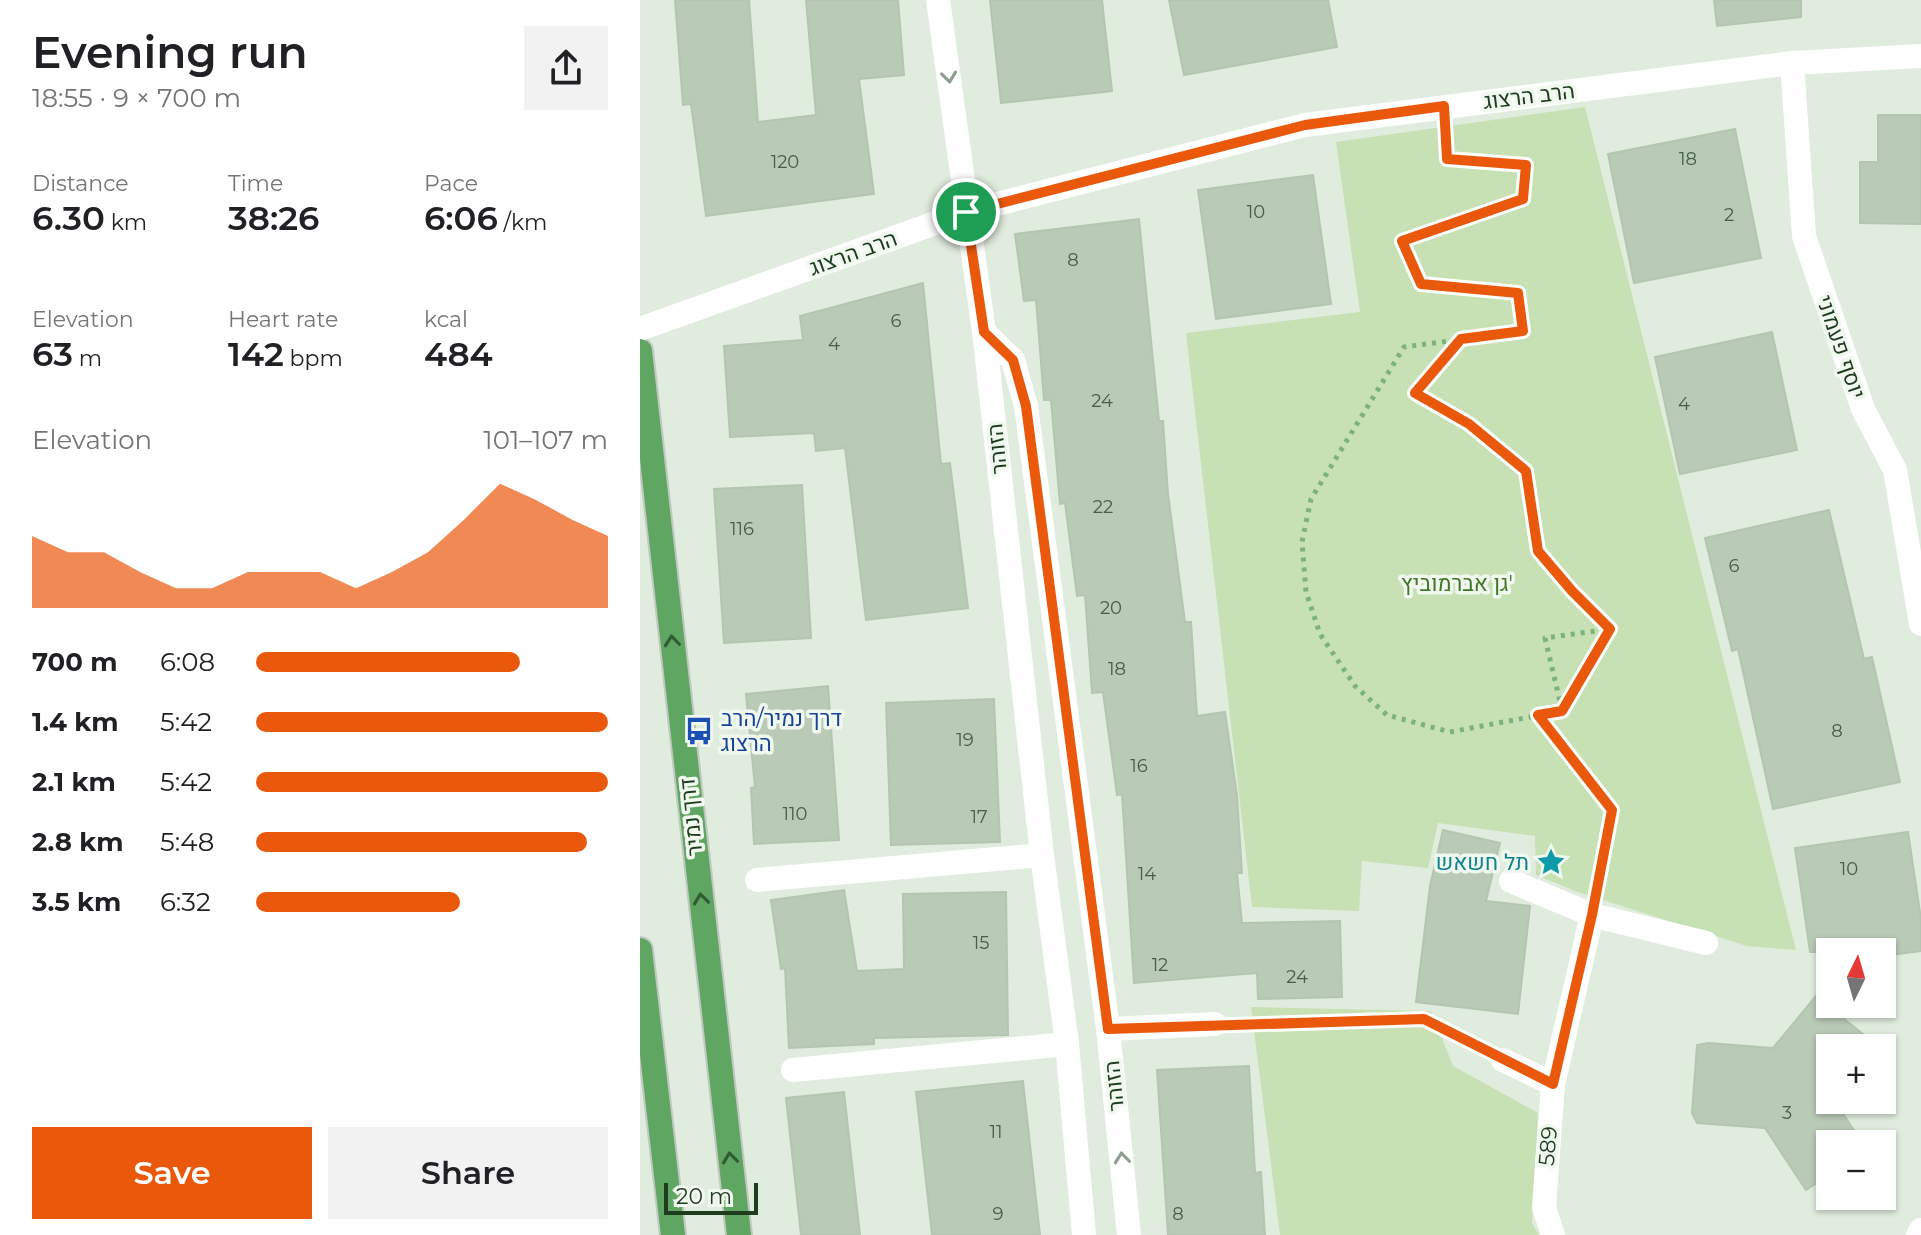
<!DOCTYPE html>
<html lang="en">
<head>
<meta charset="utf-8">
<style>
  body { margin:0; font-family:Montserrat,Heebo,sans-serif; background:#f2f2f2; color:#202124; height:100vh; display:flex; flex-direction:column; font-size:30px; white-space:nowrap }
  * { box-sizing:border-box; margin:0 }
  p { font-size:26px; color:#757577 }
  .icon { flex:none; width:44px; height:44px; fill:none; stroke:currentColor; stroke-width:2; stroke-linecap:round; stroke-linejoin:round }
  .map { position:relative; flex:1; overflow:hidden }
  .side { display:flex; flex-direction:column; background:#fff; width:640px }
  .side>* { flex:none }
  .needle { width:52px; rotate:5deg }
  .tools { position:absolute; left:1176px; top:938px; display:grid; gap:16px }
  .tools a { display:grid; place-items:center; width:80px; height:80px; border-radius:0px; background:#fff; box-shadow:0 2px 6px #0004; font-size:40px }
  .scale { position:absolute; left:24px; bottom:20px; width:94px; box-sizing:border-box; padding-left:8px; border:4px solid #1e3d1f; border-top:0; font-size:22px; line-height:28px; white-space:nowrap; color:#1e3d1f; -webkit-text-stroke:6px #f1f8ef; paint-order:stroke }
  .pin { position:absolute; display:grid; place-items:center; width:68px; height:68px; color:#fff; margin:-34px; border:4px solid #fff; border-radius:50%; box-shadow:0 2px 8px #0007 }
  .round { display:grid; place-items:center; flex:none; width:84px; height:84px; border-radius:0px; background:#f2f2f2 }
  .head { display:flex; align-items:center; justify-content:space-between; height:136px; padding:0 32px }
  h1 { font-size:44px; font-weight:600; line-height:60px }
  .metrics { display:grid; grid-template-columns:repeat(3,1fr); gap:12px; height:136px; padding:8px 32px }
  .metrics div { display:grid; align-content:center }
  .metrics b { font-size:34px; font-weight:600 }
  .metrics small { font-size:22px; font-weight:400 }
  .metrics p { font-size:22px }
  .chart { height:224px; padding:16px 32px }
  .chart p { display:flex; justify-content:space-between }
  .chart svg { width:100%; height:144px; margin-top:8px; fill:#ea580c; opacity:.7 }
  .primary-button { display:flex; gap:16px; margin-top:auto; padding:16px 32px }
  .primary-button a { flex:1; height:92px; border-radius:0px; background:#ea580c; color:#fff; font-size:32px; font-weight:600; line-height:92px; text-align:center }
  .primary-button a+a { background:#f2f2f2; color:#202124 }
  ul { padding:0 32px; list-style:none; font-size:26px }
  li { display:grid; grid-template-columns:128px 96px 1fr; align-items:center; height:60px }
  li i { height:20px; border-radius:10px; background:#ea580c }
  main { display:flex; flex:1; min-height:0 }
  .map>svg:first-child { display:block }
  .green { fill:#c7e0b4 }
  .building { fill:#b9cab6; stroke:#b3c6b0; stroke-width:2 }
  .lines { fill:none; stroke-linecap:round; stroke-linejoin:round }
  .major-casing { stroke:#c0c9c0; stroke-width:28 }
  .path { stroke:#7cb37b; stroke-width:5; stroke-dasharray:4 6; stroke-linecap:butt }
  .minor { stroke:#fff; stroke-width:24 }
  .major { stroke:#5ea661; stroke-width:24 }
  .oneway { stroke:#8e9e8f }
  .oneway2 { stroke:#315c33 }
  .route-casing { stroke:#fff; stroke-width:16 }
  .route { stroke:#ea580c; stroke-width:10 }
  .labels { text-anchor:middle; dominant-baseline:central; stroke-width:7; stroke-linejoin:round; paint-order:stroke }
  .number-label { font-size:18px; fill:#456045 }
  .street-label { font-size:22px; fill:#1e3d1f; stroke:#f1f8ef }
  .park-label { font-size:22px; fill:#3e7824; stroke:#f1f8ef }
  .transit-label { font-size:22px; fill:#164399; stroke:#f1f8ef; text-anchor:start }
  .culture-label { font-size:22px; fill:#0d838f; stroke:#f1f8ef; text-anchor:end }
</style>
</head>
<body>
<main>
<section class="side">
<div class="head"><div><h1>Evening run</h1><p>18:55 · 9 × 700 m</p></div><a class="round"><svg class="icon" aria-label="share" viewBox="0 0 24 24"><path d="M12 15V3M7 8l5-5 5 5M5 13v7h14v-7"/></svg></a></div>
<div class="metrics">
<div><p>Distance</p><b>6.30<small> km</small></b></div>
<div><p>Time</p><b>38:26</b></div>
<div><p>Pace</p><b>6:06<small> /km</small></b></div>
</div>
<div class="metrics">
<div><p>Elevation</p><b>63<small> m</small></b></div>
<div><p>Heart rate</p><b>142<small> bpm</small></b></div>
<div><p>kcal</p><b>484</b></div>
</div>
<div class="chart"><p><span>Elevation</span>101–107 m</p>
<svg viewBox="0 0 160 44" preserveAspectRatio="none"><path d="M0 44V22L10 27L20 27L30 33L40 38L50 38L60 33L70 33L80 33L90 38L100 33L110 27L120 17L130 6L140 11L150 17L160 22V44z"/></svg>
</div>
<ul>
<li><b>700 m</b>6:08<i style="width:75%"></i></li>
<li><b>1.4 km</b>5:42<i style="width:100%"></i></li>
<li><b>2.1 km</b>5:42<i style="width:100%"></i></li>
<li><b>2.8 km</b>5:48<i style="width:94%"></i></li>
<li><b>3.5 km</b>6:32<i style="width:58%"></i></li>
</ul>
<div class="primary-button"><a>Save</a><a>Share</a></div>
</section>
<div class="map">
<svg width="1281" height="1235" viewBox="0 0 1281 1235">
  <rect width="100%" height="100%" fill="#e0ecde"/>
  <g class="green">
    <path d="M945 107 1156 950 1107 946 938 892 896 875 895 836 798 823 788 868 722 861 719 911 612 907 546 333 720 312 696 142Z"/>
    <path d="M611 1007 791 1011 813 1066 898 1113 892 1223 899 1235H640Z"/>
  </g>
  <g class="building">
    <path d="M35 0H109L118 122 176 115 166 0H258L264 75 219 79 234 194 66 216 51 104 43 105Z"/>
    <path d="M350 0H462L472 91 361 103Z"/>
    <path d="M529 0H688L697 47 544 75Z"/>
    <path d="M1074 0H1161V17L1077 26Z"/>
    <path d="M1238 115H1281V224L1220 223V162H1238Z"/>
    <path d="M1095 129 1121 258 994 283 968 154Z"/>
    <path d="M673 175 691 304 576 319 558 190Z"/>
    <path d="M499 219 519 421H523L528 494 545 622H551L557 716 585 712 597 795 602 873H597L602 923 700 921 702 997 618 999 617 973 494 983 482 794 477 795 463 692 452 693 445 595 437 596 425 503 420 504 411 400H404L396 300 384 301 375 234Z"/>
    <path d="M283 283 301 464 310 463 328 608 226 620 205 448 176 451 174 433 90 437 84 346 163 340 160 316Z"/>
    <path d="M1132 332 1157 450 1040 474 1015 357Z"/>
    <path d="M162 485 171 638 84 643 74 489Z"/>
    <path d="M1189 510 1224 659 1232 657 1260 782 1133 809 1098 649 1092 651 1065 538Z"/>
    <path d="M188 686 199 840 114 844 111 788 115 787 106 694Z"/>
    <path d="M354 699 360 842 251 845 246 703Z"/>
    <path d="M803 830 860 843 846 901 890 906 878 1014 776 1002 790 886Z"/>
    <path d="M1268 832 1281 919V951L1242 956V952H1170L1155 848Z"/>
    <path d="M204 890 217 971 264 969 263 894 366 892 368 1035 234 1038V1044L149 1048 145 968 141 969 131 900Z"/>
    <path d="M1176 996 1240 1048H1190V1100H1194L1223 1144H1190V1174L1166 1190 1125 1128 1057 1123 1052 1113 1057 1045 1068 1043 1133 1048Z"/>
    <path d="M609 1066 615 1173 621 1172 625 1235H528L517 1070Z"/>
    <path d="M383 1081 400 1235H292L276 1092Z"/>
    <path d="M204 1092 220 1235H161L146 1098Z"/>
  </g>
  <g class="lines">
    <defs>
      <g id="major">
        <path d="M0 351 99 1235"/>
        <path d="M0 950 33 1235"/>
      </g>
    </defs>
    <use href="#major" class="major-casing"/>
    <g class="path">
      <path d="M806 131 807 159 886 165 883 199 762 241 781 284 878 293 883 331 764 347 671 499 662 542 666 592 680 634 715 686 747 715 810 732 922 711 970 629 932 591 898 551 886 471 829 424 775 393 821 339"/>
      <path d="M922 710 905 638 970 629"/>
      <path d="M898 715 972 810 957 888"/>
      <path d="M602 1023 784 1019 840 1048"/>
    </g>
    <g class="minor">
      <path d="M298 0 344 332 402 855 427 1044 444 1235"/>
      <path d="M1152 63 1164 236 1223 409 1255 470 1281 624"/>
      <path d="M0 329 326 212 665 125 1152 63 1281 56"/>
      <path d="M344 332 373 360 386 406 468 1029 489 1235"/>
      <path d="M117 880 402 855"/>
      <path d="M871 881 952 915 1066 943"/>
      <path d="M468 1029 575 1024"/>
      <path d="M863 1060 913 1084"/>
      <path d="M153 1070 427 1044"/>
      <path d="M913 1235 904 1207 913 1084 952 915"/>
      <path d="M1278 1235 1281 1230"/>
    </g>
    <use href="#major" class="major"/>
  </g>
  <defs><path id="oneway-chevron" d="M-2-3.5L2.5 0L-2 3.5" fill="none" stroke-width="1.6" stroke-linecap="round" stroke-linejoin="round" transform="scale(2)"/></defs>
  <g class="oneway">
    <use href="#oneway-chevron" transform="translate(309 77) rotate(83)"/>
    <use href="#oneway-chevron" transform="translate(482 1158) rotate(-96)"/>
  </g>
  <g class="oneway2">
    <use href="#oneway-chevron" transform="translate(32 641) rotate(-96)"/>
    <use href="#oneway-chevron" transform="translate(61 899) rotate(-97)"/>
    <use href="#oneway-chevron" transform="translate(90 1158) rotate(-97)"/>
  </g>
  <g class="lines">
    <defs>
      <path id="route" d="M804 106 807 159 886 165 883 199 762 241 781 284 878 293 883 331 821 339 775 393 829 424 886 471 898 551 932 591 970 629 922 711 898 715 972 810 952 915 913 1084 784 1019 468 1029 386 406 373 360 344 332 326 212 665 125Z"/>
    </defs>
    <use href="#route" class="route-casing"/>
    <use href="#route" class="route"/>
  </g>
  <defs>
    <symbol id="bus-bare" viewBox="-9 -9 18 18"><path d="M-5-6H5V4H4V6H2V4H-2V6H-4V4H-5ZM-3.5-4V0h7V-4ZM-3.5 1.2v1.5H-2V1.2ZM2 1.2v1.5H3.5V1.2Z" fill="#1a4fb4" stroke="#f1f8ef" stroke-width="2.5" paint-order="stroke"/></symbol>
    <symbol id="sight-bare" viewBox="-9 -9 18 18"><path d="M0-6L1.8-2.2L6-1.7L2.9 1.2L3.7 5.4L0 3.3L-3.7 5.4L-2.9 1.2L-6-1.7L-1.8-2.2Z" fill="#0f9aa8" stroke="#f1f8ef" stroke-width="2.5" paint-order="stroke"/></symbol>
  </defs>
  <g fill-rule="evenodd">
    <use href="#bus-bare" x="39" y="711" width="40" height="40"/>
    <use href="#sight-bare" x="891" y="842" width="40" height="40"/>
  </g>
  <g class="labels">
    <g class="number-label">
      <text x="1048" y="159">18</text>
      <text x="145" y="162">120</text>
      <text x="616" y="212">10</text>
      <text x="1089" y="215">2</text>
      <text x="433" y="260">8</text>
      <text x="256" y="321">6</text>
      <text x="194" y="344">4</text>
      <text x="462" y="401">24</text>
      <text x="1044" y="404">4</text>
      <text x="463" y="507">22</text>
      <text x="102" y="529">116</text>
      <text x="1094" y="566">6</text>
      <text x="471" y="608">20</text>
      <text x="477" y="669">18</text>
      <text x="1197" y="731">8</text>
      <text x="325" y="740">19</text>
      <text x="499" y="766">16</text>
      <text x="155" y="814">110</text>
      <text x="339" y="817">17</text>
      <text x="1209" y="869">10</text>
      <text x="507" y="874">14</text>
      <text x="341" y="943">15</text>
      <text x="520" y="965">12</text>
      <text x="657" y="977">24</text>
      <text x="1147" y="1113">3</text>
      <text x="356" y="1132">11</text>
      <text x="358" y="1214">9</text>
      <text x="538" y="1214">8</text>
    </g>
    <g class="street-label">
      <text transform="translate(889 96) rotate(-7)">הרב הרצוג</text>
      <text transform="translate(213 253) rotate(-20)">הרב הרצוג</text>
      <text transform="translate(1201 347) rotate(71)">יוסף פעמוני</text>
      <text transform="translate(357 449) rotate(-96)">הזוהר</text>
      <text transform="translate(51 817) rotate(-96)">דרך נמיר</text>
      <text transform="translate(474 1086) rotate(-96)">הזוהר</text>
      <text transform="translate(908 1146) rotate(-85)">589</text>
    </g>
    <g class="park-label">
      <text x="817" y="583">גן אברמוביץ'</text>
    </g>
    <g class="transit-label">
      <text x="81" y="718">דרך נמיר/הרב<tspan x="81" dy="25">הרצוג</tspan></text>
    </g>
    <g class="culture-label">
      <text x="889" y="862">תל חשאש</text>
    </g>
  </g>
</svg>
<div class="tools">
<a><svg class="needle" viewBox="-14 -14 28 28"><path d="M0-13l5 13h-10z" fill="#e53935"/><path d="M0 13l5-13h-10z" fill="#757577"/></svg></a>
<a>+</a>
<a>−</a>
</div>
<div class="scale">20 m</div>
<div class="pin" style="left:326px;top:212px;background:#1e9e55"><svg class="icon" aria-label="arrive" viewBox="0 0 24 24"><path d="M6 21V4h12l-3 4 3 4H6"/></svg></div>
</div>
</main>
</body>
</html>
